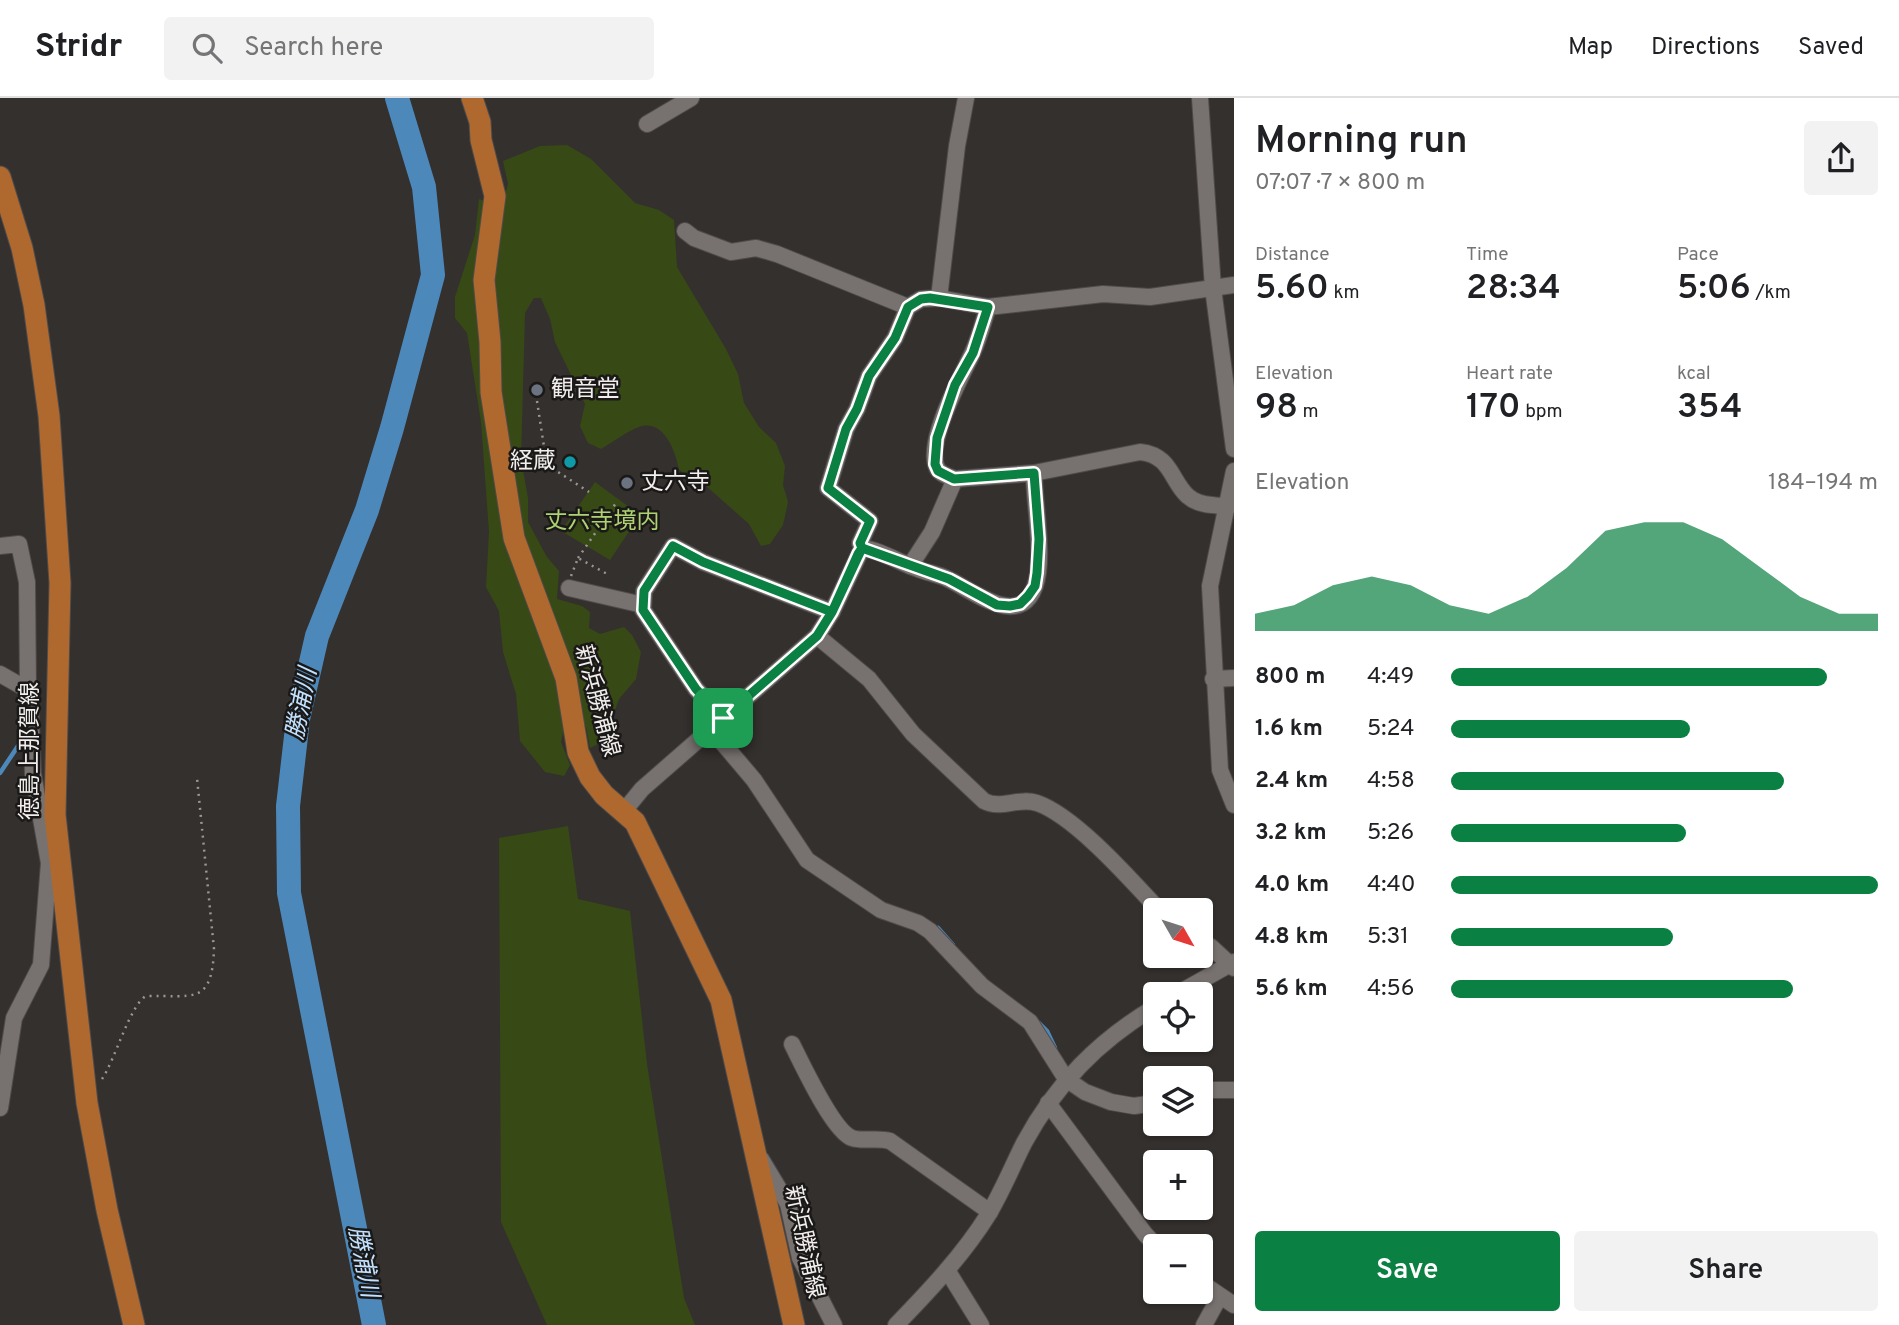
<!DOCTYPE html>
<html lang="en">
<head>
<meta charset="utf-8">
<style>
  body { margin:0; font-family:Overpass,"Noto Sans JP",sans-serif; background:#f2f2f2; color:#202124; height:100vh; display:flex; flex-direction:column; font-size:26px; white-space:nowrap }
  * { box-sizing:border-box; margin:0 }
  p { font-size:23px; color:#757577 }
  .icon { flex:none; width:38px; height:38px; fill:none; stroke:currentColor; stroke-width:2; stroke-linecap:round; stroke-linejoin:round }
  .map { position:relative; flex:1; overflow:hidden }
  .panel { display:flex; flex-direction:column; background:#fff; width:665px }
  .panel>* { flex:none }
  .needle { width:46px; rotate:129deg }
  .fabs { position:absolute; left:1143px; top:800px; display:grid; gap:14px }
  .fabs a { display:grid; place-items:center; width:70px; height:70px; border-radius:7px; background:#fff; box-shadow:0 2px 5px #0004; font-size:35px }
  .pin { position:absolute; display:grid; place-items:center; width:60px; height:60px; color:#fff; margin:-30px; border-radius:14px; box-shadow:0 4px 10px #0006 }
  .round { display:grid; place-items:center; flex:none; width:74px; height:74px; border-radius:7px; background:#f2f2f2 }
  .headline { display:flex; align-items:center; justify-content:space-between; height:119px; padding:0 21px }
  h1 { font-size:38px; font-weight:600; line-height:52px }
  .metrics { display:grid; grid-template-columns:repeat(3,1fr); gap:10px; height:119px; padding:7px 21px }
  .metrics div { display:grid; align-content:center }
  .metrics b { font-size:35px; font-weight:600 }
  .metrics small { font-size:19px; font-weight:400 }
  .metrics p { font-size:19px }
  .chart { height:196px; padding:14px 21px }
  .chart p { display:flex; justify-content:space-between }
  .chart svg { width:100%; height:126px; margin-top:7px; fill:#0b8043; opacity:.7 }
  .primary-button { display:flex; gap:14px; margin-top:auto; padding:14px 21px }
  .primary-button a { flex:1; height:80px; border-radius:7px; background:#0b8043; color:#fff; font-size:28px; font-weight:600; line-height:80px; text-align:center }
  .primary-button a+a { background:#f2f2f2; color:#202124 }
  ul { padding:0 21px; list-style:none; font-size:23px }
  li { display:grid; grid-template-columns:112px 84px 1fr; align-items:center; height:52px }
  li i { height:18px; border-radius:9px; background:#0b8043 }
  header { display:flex; align-items:center; gap:42px; box-sizing:border-box; height:98px; padding:0 35px; background:#fff; border-bottom:2px solid #e0e0e0 }
  header strong { font-size:33px }
  nav { display:flex; gap:38px; margin-inline-start:auto; font-size:24px }
  .search { width:490px; height:63px; background:#f2f2f2; display:flex; align-items:center; gap:18px; box-sizing:border-box; padding:0 24px; border-radius:7px; color:#757577; font-size:26px }
  main { display:flex; flex:1; min-height:0 }
  .map>svg:first-child { display:block }
  .green { fill:#374915 }
  .lines { fill:none; stroke-linecap:round; stroke-linejoin:round }
  .stream { stroke:#4d88bb; stroke-width:4.5 }
  .river { stroke:#4d88bb; stroke-width:24 }
  .minor-casing { stroke:#4f4b4a; stroke-width:18 }
  .major-casing { stroke:#4f4b4a; stroke-width:23 }
  .path { stroke:#9a9695; stroke-width:2.5; stroke-dasharray:2 5; stroke-linecap:butt }
  .minor { stroke:#777270; stroke-width:16 }
  .major { stroke:#af692e; stroke-width:21 }
  .route-casing { stroke:#fff; stroke-width:14 }
  .route { stroke:#0b8043; stroke-width:9 }
  .worship-dot { fill:#6b7280; stroke:#1a1918; stroke-width:2.5 }
  .culture-dot { fill:#0f9aa8; stroke:#1a1918; stroke-width:2.5 }
  .labels { text-anchor:middle; dominant-baseline:central; stroke-width:5; stroke-linejoin:round; paint-order:stroke }
  .poi-label { font-size:23px; fill:#f1eeed; stroke:#1a1918; text-anchor:start }
  .park-label { font-size:23px; fill:#aed272; stroke:#1a1918 }
  .street-label { font-size:23px; fill:#f1eeed; stroke:#1a1918 }
  .water-label { font-size:24px; font-style:italic; fill:#c3e2ff; stroke:#1a1918 }
</style>
</head>
<body>
<header>
<strong>Stridr</strong>
<div class="search"><svg class="icon" aria-label="search" viewBox="0 0 24 24"><circle cx="10" cy="10" r="6"/><path d="M15 15l6 6"/></svg>Search here</div>
<nav><a>Map</a><a>Directions</a><a>Saved</a></nav>
</header>
<main>
<div class="map">
<svg width="1234" height="1227" viewBox="0 0 1234 1227">
  <rect width="100%" height="100%" fill="#34302e"/>
  <g class="green">
    <path d="M567 47 591 61 635 105 659 112 674 122 677 169 726 251 738 276 744 305 759 329 776 345 785 368 783 387 788 404 783 427 770 446 761 448 749 426 705 387 679 372C676 355 664 320 639 329 626 334 613 344 601 351L588 345 580 328 585 306 555 244 550 221 541 200H534L525 215 521 361 528 400V424L547 459 559 473 557 501 582 508 590 514 589 530 600 536 624 529 632 537 641 554 636 581 619 601 604 643 590 650 586 628 565 625 561 644 570 667 564 678 545 674 520 643 516 596 503 554 499 513 486 489 489 434 481 324 467 235 455 220V199L475 137 479 101 502 109 508 86 503 63 540 48Z"/>
    <path d="M595 384 640 417 610 462 561 433Z"/>
    <path d="M568 728 578 801 630 813 647 966 684 1200 695 1227H547L501 1124 499 740Z"/>
  </g>
  <g class="lines">
    <g class="stream">
      <path d="M702 608 713 624"/>
      <path d="M0 675 18 648"/>
      <path d="M938 830 953 847"/>
      <path d="M1039 925 1047 933 1055 950"/>
    </g>
    <path class="river" d="M374 1227 289 795 288 708 298 621 317 538 367 412 392 330 433 177 424 89 397 0"/>
    <defs>
      <g id="minor">
        <path d="M1200 0 1213 190 1234 351"/>
        <path d="M647 26 691 0"/>
        <path d="M685 133 694 140 731 154 756 150 777 156 908 209"/>
        <path d="M939 200 957 48 966 0"/>
        <path d="M1234 373 1210 488 1220 672 1234 707"/>
        <path d="M955 381C948 378 940 376 937 370 925 345 961 279 972 256 979 241 983 225 988 209"/>
        <path d="M0 448 19 446 27 484 28 592"/>
        <path d="M862 450 860 445 870 423 828 390 846 331 857 311 869 278 895 240 908 209 921 201 939 200 988 209 1103 196 1150 199 1234 187"/>
        <path d="M910 468 932 434 955 381 1034 375 1140 354C1182 358 1167 404 1212 407 1220 408 1226 409 1234 406"/>
        <path d="M569 490 643 507"/>
        <path d="M817 538 869 581 913 636 984 703C1001 712 1018 699 1037 705 1075 718 1131 782 1159 812"/>
        <path d="M0 576 28 592 30 601 33 676 49 765 41 867 14 920 0 1010"/>
        <path d="M1213 581 1234 580"/>
        <path d="M723 620 696 591 643 512 644 493 673 448 703 464 832 514"/>
        <path d="M710 630 754 682 807 762 881 812 918 825 930 833 982 888 1030 924 1066 981 1085 994 1111 1004 1134 1008 1155 1005"/>
        <path d="M624 713 642 691 817 538 832 514 862 450C881 452 900 465 918 471 928 475 938 476 948 481 972 492 1020 532 1035 488 1045 459 1034 406 1034 375"/>
        <path d="M1200 843 1211 849 1234 870"/>
        <path d="M1177 896 1234 864"/>
        <path d="M792 946C802 966 833 1033 852 1040 864 1044 877 1039 890 1043L990 1114"/>
        <path d="M1200 992H1234"/>
        <path d="M1048 1005 1145 1136 1156 1148"/>
        <path d="M761 1061 788 1106 800 1160 834 1227"/>
        <path d="M947 1172 981 1227"/>
        <path d="M1200 1184 1234 1207"/>
        <path d="M896 1227C929 1193 963 1157 988 1117 1002 1094 1012 1069 1024 1045 1056 986 1098 943 1155 909"/>
        <path d="M1204 1227 1220 1198"/>
      </g>
      <g id="major">
        <path d="M472 0 480 24 481 42 495 98 484 182 490 244 491 294 514 440 566 580 578 654 590 679 604 697 635 724 721 902 794 1227"/>
        <path d="M0 79 22 150 34 207 49 318 60 485 55 717 87 1005 107 1112 134 1227"/>
      </g>
    </defs>
    <use href="#minor" class="minor-casing"/>
    <use href="#major" class="major-casing"/>
    <g class="path">
      <path d="M537 303 546 362 555 372 589 394"/>
      <path d="M578 460 616 405"/>
      <path d="M571 478 578 460 609 477"/>
      <path d="M102 981C115 962 130 907 146 898 193 897 212 908 214 851L197 680"/>
    </g>
    <use href="#minor" class="minor"/>
    <use href="#major" class="major"/>
  </g>
  <g class="lines">
    <defs>
      <path id="route" d="M723 620 817 538 832 514 858 456 862 450 949 481 997 507 1010 508 1020 506 1028 498 1035 488 1037 475 1039 441 1034 375 954 381 938 373 935 366 937 340 955 287 973 255 988 209 930 200 921 201 908 209 895 240 869 278 857 311 846 331 828 390 870 423 860 445 862 450 832 514 703 464 673 448 644 493 643 512 696 591 723 620"/>
    </defs>
    <use href="#route" class="route-casing"/>
    <use href="#route" class="route"/>
  </g>
  <g class="worship-dot">
    <circle cx="537" cy="292" r="7"/>
    <circle cx="627" cy="385" r="7"/>
  </g>
  <circle class="culture-dot" cx="570" cy="364" r="7"/>
  <g class="labels">
    <g class="poi-label">
      <text x="551" y="292">観音堂</text>
      <text x="556" y="364" text-anchor="end">経蔵</text>
      <text x="641" y="385">丈六寺</text>
    </g>
    <g class="park-label">
      <text x="602" y="424">丈六寺境内</text>
    </g>
    <g class="street-label">
      <text transform="translate(596 603) rotate(75)">新浜勝浦線</text>
      <text transform="translate(31 653) rotate(-90)">徳島上那賀線</text>
      <text transform="translate(803 1144) rotate(78)">新浜勝浦線</text>
    </g>
    <g class="water-label">
      <text transform="translate(303 606) rotate(-79)">勝浦川</text>
      <text transform="translate(362 1164) rotate(79)">勝浦川</text>
    </g>
  </g>
</svg>
<div class="fabs">
<a><svg class="needle" viewBox="-14 -14 28 28"><path d="M0-13l5 13h-10z" fill="#e53935"/><path d="M0 13l5-13h-10z" fill="#757577"/></svg></a>
<a><svg class="icon" aria-label="locate" viewBox="0 0 24 24"><circle cx="12" cy="12" r="6"/><path d="M12 2v4M12 18v4M2 12h4M18 12h4"/></svg></a>
<a><svg class="icon" aria-label="layers" viewBox="0 0 24 24"><path d="M12 4l9 5-9 5-9-5zM3 14l9 5 9-5"/></svg></a>
<a>+</a>
<a>−</a>
</div>
<div class="pin" style="left:723px;top:620px;background:#1e9e55"><svg class="icon" aria-label="arrive" viewBox="0 0 24 24"><path d="M6 21V4h12l-3 4 3 4H6"/></svg></div>
</div>
<section class="panel">
<div class="headline"><div><h1>Morning run</h1><p>07:07 · 7 × 800 m</p></div><a class="round"><svg class="icon" aria-label="share" viewBox="0 0 24 24"><path d="M12 15V3M7 8l5-5 5 5M5 13v7h14v-7"/></svg></a></div>
<div class="metrics">
<div><p>Distance</p><b>5.60<small> km</small></b></div>
<div><p>Time</p><b>28:34</b></div>
<div><p>Pace</p><b>5:06<small> /km</small></b></div>
</div>
<div class="metrics">
<div><p>Elevation</p><b>98<small> m</small></b></div>
<div><p>Heart rate</p><b>170<small> bpm</small></b></div>
<div><p>kcal</p><b>354</b></div>
</div>
<div class="chart"><p><span>Elevation</span>184–194 m</p>
<svg viewBox="0 0 160 44" preserveAspectRatio="none"><path d="M0 44V38L10 35L20 28L30 25L40 28L50 35L60 38L70 32L80 22L90 9L100 6L110 6L120 12L130 22L140 32L150 38L160 38V44z"/></svg>
</div>
<ul>
<li><b>800 m</b>4:49<i style="width:88%"></i></li>
<li><b>1.6 km</b>5:24<i style="width:56%"></i></li>
<li><b>2.4 km</b>4:58<i style="width:78%"></i></li>
<li><b>3.2 km</b>5:26<i style="width:55%"></i></li>
<li><b>4.0 km</b>4:40<i style="width:100%"></i></li>
<li><b>4.8 km</b>5:31<i style="width:52%"></i></li>
<li><b>5.6 km</b>4:56<i style="width:80%"></i></li>
</ul>
<div class="primary-button"><a>Save</a><a>Share</a></div>
</section>
</main>
</body>
</html>
